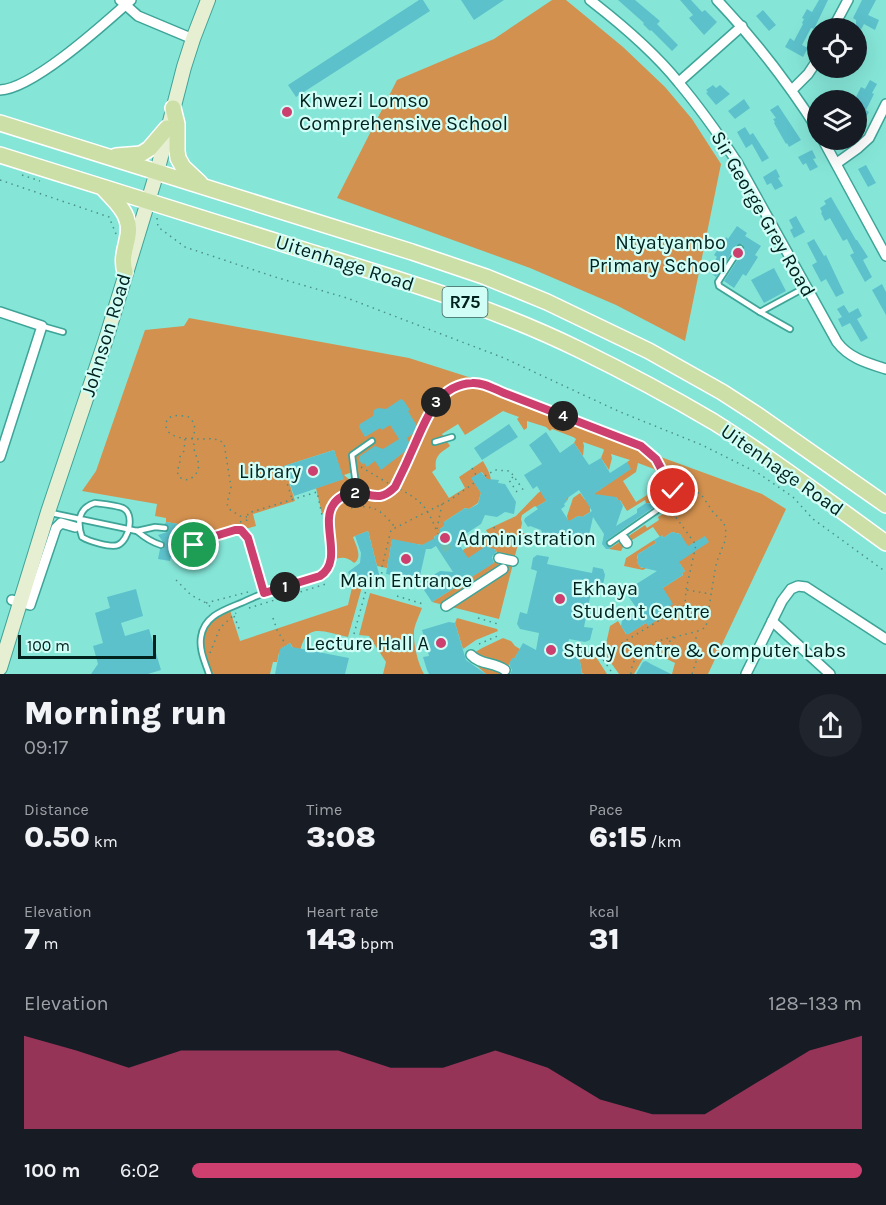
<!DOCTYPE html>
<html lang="en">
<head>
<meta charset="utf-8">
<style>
  body { margin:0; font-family:Karla,sans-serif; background:#20242c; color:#f1f3f6; height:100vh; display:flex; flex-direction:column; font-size:22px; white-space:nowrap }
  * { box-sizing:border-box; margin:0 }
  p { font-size:20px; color:#9ea1a6 }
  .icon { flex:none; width:33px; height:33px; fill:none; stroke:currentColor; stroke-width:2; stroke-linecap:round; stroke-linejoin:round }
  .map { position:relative; height:674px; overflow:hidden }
  .panel { display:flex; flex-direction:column; background:#171b24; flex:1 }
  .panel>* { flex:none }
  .tools { position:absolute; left:807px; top:18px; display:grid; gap:12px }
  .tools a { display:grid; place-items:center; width:60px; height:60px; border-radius:50%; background:#171b24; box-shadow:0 6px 24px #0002; font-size:30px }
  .scale { position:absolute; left:18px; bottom:15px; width:138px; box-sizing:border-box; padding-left:6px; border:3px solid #01211d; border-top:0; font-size:16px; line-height:21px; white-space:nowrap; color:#01211d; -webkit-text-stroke:4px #d0fdf6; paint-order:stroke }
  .pin { position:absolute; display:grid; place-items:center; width:51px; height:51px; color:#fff; margin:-26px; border:3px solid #fff; border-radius:50%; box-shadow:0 2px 6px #0007 }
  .km { position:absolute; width:30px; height:30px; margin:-15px; border-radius:50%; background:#222; color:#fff; font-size:16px; line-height:30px; text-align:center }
  .round { display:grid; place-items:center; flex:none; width:63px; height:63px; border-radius:32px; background:#20242c }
  .head { display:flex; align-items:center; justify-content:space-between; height:102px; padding:0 24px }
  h1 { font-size:33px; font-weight:800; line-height:45px }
  .figures { display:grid; grid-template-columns:repeat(3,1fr); gap:9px; height:102px; padding:6px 24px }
  .figures div { display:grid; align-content:center }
  .figures b { font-size:30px; font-weight:800 }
  .figures small { font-size:16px; font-weight:400 }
  .figures p { font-size:16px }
  .chart { height:168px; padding:12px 24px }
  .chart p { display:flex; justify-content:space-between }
  .chart svg { width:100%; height:108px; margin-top:6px; fill:#cc3f6f; opacity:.7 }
  ul { padding:0 24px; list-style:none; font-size:20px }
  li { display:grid; grid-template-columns:96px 72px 1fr; align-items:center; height:45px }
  li i { height:15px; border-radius:8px; background:#cc3f6f }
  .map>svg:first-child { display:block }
  .green { fill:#d3914f; fill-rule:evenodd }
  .building { fill:#5cc1cb; fill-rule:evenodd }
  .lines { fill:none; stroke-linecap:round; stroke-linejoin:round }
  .street-tunnel { stroke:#6bbfb3; stroke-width:9; stroke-dasharray:9 4.5; stroke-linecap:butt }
  .lane-casing { stroke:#3fa498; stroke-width:8 }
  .street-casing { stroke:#3fa498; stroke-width:12 }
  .secondary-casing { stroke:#3fa498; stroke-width:16 }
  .primary-casing { stroke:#fff; stroke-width:18 }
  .path { stroke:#4c9087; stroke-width:1.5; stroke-dasharray:1.5 4.5; stroke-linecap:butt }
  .lane { stroke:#fff; stroke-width:4.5 }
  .street { stroke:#fff; stroke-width:9 }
  .secondary { stroke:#e6efd2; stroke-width:14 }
  .primary { stroke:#ccdfa6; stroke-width:15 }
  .route-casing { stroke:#fff; stroke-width:12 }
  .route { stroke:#cc3f6f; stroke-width:8 }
  .poi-dot { fill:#cc3f6f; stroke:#d0fdf6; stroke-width:2 }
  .labels { text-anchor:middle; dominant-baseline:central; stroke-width:4.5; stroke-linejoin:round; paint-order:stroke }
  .shield { fill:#d0fdf6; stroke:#3f635e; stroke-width:1.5 }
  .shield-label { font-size:18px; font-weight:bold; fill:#01211d }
  .poi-label { font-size:20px; fill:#01211d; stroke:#d0fdf6; text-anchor:start }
  .street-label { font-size:20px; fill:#01211d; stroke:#d0fdf6 }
</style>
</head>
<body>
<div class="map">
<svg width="886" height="674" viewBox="0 0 886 674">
  <rect width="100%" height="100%" fill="#85e6d8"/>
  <g class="green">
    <path d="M552 0H566L623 47 665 87 692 119 721 164 685 341 616 305 530 268 337 198 397 80 494 39Z"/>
    <path d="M189 318 409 358 506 389 504 392 517 398 516 404 762 494 786 509 708 674H672L675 663 648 650 634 674H619L604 653 610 626 618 621 626 634H628L646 623 665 615 663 612 671 608 670 606 652 595 683 575 682 573 685 571 680 564 659 561 643 570 624 566 626 558 654 540 656 543 638 554 637 558 639 561 637 562 640 567 642 568 681 544 683 539 680 534 672 532 663 538 662 535 660 537 653 527 624 545 621 551 609 549 645 525 647 528 659 520 658 517 663 514V511L660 505 657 507 655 503H646L645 500 627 511 620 500H618L616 497H612L590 507V512L582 517 578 516 568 522 567 516 573 498 580 493 585 500 630 469 627 462 630 460 611 454 612 458 609 470 601 458 604 450 603 449 583 442 584 446 583 456 574 443 576 439 573 437 552 429 550 431 546 427 527 421V428L524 430 517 419 519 417 503 411 465 435 458 424 442 434 450 446C440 453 434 456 436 469L432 472 449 498 465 488 459 477 483 461C488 470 492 476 491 486L482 472 472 478 481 493 478 503 469 509 465 508 444 522V526L440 529V533L434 537 435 540 422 545 392 540 387 568 377 566 368 531 353 537C356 545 363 558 354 563 346 556 340 557 331 561V509L341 497 356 492 353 472 344 475 350 480 351 486 338 493 322 514 316 488 343 479 334 450 284 466 295 501 253 514 256 526 202 541 177 530 178 524 166 522V518L155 516 157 504 82 491 96 471 145 330 184 326ZM638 463 654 469 661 477 675 468 687 484 673 491 665 499 658 488 636 502 623 481 636 472Z"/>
    <path d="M555 481 569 496 567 501 557 485 546 501 536 507 535 506 522 515 521 519 522 523 520 532 527 534 519 540 499 619 432 602 498 560 499 556 495 549 462 562 463 550 488 534 486 530 516 516 538 493Z"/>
    <path d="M359 581 362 587 348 637C320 631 305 621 299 657L290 643 282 648 286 654 279 653 277 662H273L270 674H209L200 640 207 622 229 607 240 641 348 605 353 583Z"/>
    <path d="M370 593 422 608C419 616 415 624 414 631 413 643 418 664 424 674H383L386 662 369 636 359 635Z"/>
    <path d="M457 618 497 629 498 631 476 640 463 649 455 623Z"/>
    <path d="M503 638 511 641 515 646 520 649 514 659H512L504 673 505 674H486L468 658 467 657 482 648Z"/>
    <path d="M578 650 588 651 590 657H596L607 674H584L582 673Z"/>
  </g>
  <g class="building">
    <path d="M419 0H423L430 11 296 97 288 85Z"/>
    <path d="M461 0H504L474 20Z"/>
    <path d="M618 0H635L660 21 657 24 678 45 672 51 651 30 650 31 643 24 644 23Z"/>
    <path d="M680 0H691L702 12 705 10 717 22 704 35 689 18 693 15Z"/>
    <path d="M819 0H828L814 29 811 28 802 45 808 48 803 57 785 47 790 38 794 41 803 24 802 23 804 19 802 18 807 9 812 12Z"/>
    <path d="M862 0H876L868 15 879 20 875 30 864 24 856 39V20L853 18Z"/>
    <path d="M763 10 776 25 769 31 756 16Z"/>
    <path d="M870 80 877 84 872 93 874 94 866 110 869 112 863 122 856 119V97L861 87 865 89Z"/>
    <path d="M713 85 716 88 720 85 730 94 716 105 706 93 708 92 706 90Z"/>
    <path d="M744 99 750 108 735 119 728 111Z"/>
    <path d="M778 105 801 140 789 147 787 143 786 144 774 123 775 122 773 119 776 118 770 110Z"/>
    <path d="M745 127 750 135 753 133 769 158 762 162 752 144 746 148 737 132Z"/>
    <path d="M812 150 816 158 813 159 818 167 810 171 806 163 803 165 798 157Z"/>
    <path d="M866 165 876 183 868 187 858 169Z"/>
    <path d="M776 169 780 177 778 178 783 186 775 190 771 183 767 185 763 177Z"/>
    <path d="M831 197 856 240H857L868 257 863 260 872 277 865 282 850 255 854 253 847 239 843 241 830 218 825 221 821 213 822 212 820 208 826 204 824 201Z"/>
    <path d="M796 216 805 232 794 238 790 230 793 228 789 220Z"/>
    <path d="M737 226 747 233 745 236 761 246 755 255 758 257 746 276 743 274 734 288 724 281 744 250V247L742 244H739L736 246 716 277 708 271 717 257 714 255 726 237 728 239Z"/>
    <path d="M814 239 824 256 826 255 844 293 836 297 826 279 821 282 812 265 817 262 807 243Z"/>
    <path d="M774 268 786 291 764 303 751 280Z"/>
    <path d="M882 284 886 292V315L872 290Z"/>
    <path d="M844 305 849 313 858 308 862 316 857 319 868 338 861 342 850 323 842 327 838 319 842 317 837 309Z"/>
    <path d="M401 399 404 401 410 410 408 411 417 426 414 433 407 438 410 444 407 450 381 470 375 461 367 467 364 463 362 464 359 460 360 456 375 446 383 449 399 439 390 425 382 430 380 428 365 437 359 427 360 424 373 416 374 410 378 408 386 409Z"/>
    <path d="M509 424 518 437 482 460 474 448Z"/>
    <path d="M546 432 560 453 574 443 589 465 601 458 610 473 627 462 631 469 594 494 616 497 618 500H620L623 506 616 526 637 513V509L646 503 651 504 653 502 658 504 607 540 606 544 609 547H612L618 543 609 549H606L602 544 604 534 593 517 589 535 580 541 575 539 570 542 566 536 558 540 545 538 541 530 530 526 528 527 524 521 525 518 538 509 536 507 546 501 537 486 533 489 524 475 542 464 529 445ZM579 490 592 511 582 517 578 516 569 521 561 509 565 506 564 504 567 501 566 499Z"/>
    <path d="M334 450 344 479 294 496 284 466Z"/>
    <path d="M481 472 487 479 499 480 498 483 505 484 516 502 514 514 505 512 497 517 485 515 481 524 456 540 468 558 486 546 496 550V552L492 557 494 563 432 602 424 590 427 579 440 571 453 572 436 546 431 549H426L419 580 386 574 392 539 422 545 435 538 434 537 440 533V529L444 526V522L465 508 469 509 478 504 481 493 471 478Z"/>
    <path d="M166 522 178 524 174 527 173 530 179 540 171 544 169 547V550L172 552 170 561 158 559 160 549H163L165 545 158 535 167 532 169 529V526L165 524Z"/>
    <path d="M368 531 379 574 377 580H364L353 583 348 572 360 563 361 553 355 536Z"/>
    <path d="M672 532 680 534 688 546 705 536 709 542 679 562 685 571 682 573 683 575 663 588 673 604 670 606 671 608 663 612 665 615 648 626 646 623 627 635 621 626 622 620 638 610 628 596 630 588 657 571 640 567 637 562 638 554 656 543 654 540 662 535 663 538Z"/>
    <path d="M537 555 549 557 547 564 592 573 593 567 603 569 605 575 603 585 593 583 584 627 593 628 590 640 585 642 569 639 566 656 579 654 582 674H510L512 670 509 664 512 658 514 659 523 643 536 650 539 633 520 629 517 624 520 612 527 614 537 571 531 569 533 558Z"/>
    <path d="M136 589 143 616 121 623 125 636 149 629 161 670 148 674H91L98 664 93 646 103 643 95 613 110 608 107 597Z"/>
    <path d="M449 622 455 623 466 660 486 674H429L427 670 423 657 429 656 422 630Z"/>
    <path d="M290 643 292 647 349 658 345 674H275L280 649Z"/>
    <path d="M646 661 651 664 671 674H636L643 662Z"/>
  </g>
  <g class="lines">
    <path class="street-tunnel" d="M442 549 451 543"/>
    <defs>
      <g id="lane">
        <path d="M740 248 718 282 719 286 760 312 790 329"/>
        <path d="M760 312 806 287"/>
        <path d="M42 326 63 332"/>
        <path d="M435 442 452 437"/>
        <path d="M357 492 352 455 372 441"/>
        <path d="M95 503C103 504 115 505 123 508 135 514 129 540 118 545 111 548 88 541 82 537 77 523 78 508 95 503Z"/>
        <path d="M51 513 137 531 155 527 165 528"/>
        <path d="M177 530 202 541"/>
        <path d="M137 531C144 537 151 542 161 545"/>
        <path d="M173 548 186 547 202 541 235 530H241L247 538 264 593"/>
        <path d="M209 674C205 662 199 650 201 637 204 616 224 610 241 603 250 599 258 595 267 592 286 586 308 583 325 572 327 568 330 564 331 560 334 544 324 520 332 506 349 478 380 511 396 485 413 459 417 424 438 399 446 390 461 382 474 383 489 384 516 398 530 403 564 417 598 430 632 442 654 453 663 471 673 491L671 498 666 504 610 543"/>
      </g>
      <g id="street">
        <path d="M120 0 138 16 193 39"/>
        <path d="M590 0C621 24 655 53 679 83 700 108 719 135 737 162L837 342C849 358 867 363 886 369"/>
        <path d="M717 0C755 40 788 83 818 130"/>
        <path d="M833 28 848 0"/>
        <path d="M679 82 742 26"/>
        <path d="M0 90C33 89 105 23 131 0"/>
        <path d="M792 90 808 74 818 59"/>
        <path d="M823 140 886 256"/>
        <path d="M837 163 858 148 869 138 886 104"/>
        <path d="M0 312 42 326 0 457"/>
        <path d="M624 539 627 543"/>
        <path d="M499 558 513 561"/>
        <path d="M12 600 30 605 56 528 61 523 75 527"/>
        <path d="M446 606 503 569"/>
        <path d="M772 621 830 674"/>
        <path d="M471 655C480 665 494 662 505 670"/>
        <path d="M746 674 782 601 791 589 798 586 806 587 886 639"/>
      </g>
      <path id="secondary" d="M0 668 48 512 106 339 157 172 184 67 193 39 208 0"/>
      <g id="primary">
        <path d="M173 108 177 124V151L178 158 183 167 200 183"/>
        <path d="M0 123 412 252 486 277 547 302 649 351 722 392 756 414 886 505"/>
        <path d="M0 155C104 188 209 220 313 253 404 281 495 308 580 350 625 372 670 396 714 422 773 459 829 502 886 543"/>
        <path d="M116 156 141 154 149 149 167 128"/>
        <path d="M104 189C112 198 124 208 127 220 133 237 119 252 125 272"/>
      </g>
    </defs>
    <use href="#lane" class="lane-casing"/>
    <use href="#street" class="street-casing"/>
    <use href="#secondary" class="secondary-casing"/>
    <use href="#primary" class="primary-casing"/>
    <g class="path">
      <path d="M22 175 40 181"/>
      <path d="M0 180 109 217 116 234"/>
      <path d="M157 218 158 227 185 247 275 277 347 298 504 358 618 411 702 445 758 473 793 497 813 519 886 572"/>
      <path d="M185 439 184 451 179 458 180 463 177 471 179 477C184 480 188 481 193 477 206 465 192 454 194 444 195 443 196 442 197 440"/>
      <path d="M192 439C196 430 196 424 189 417 181 415 165 413 166 426 168 443 202 438 214 439 219 440 220 441 224 443L231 487 227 504 229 509 240 516 247 517"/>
      <path d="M282 467 292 499"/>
      <path d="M361 467 388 483"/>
      <path d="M472 468 476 475"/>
      <path d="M485 476 495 470 510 471 524 491"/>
      <path d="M513 477 509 480 517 492"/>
      <path d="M400 489C425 503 427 508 438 534"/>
      <path d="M351 508C374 504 381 510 394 526"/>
      <path d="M240 522 247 520 248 513 317 492 322 515"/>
      <path d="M494 527 498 544 501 548"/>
      <path d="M437 529 442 504"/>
      <path d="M382 567 391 530 450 500 474 483"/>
      <path d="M176 580 191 595 206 603 213 609"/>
      <path d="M378 585 382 572"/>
      <path d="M687 590 711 594"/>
      <path d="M397 596 423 604"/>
      <path d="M206 603 248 592"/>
      <path d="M249 608 329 583"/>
      <path d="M234 616 240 631"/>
      <path d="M273 618 277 630 286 645"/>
      <path d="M478 618 498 624"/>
      <path d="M354 634 366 590"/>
      <path d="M479 644 500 635"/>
      <path d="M605 649H612L685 605 686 590 696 545 670 509"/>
      <path d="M210 653 220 628 236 613"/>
      <path d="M600 655 613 674"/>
      <path d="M667 659C661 630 690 638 706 627L715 570 717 561 725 541 726 532 724 523 713 512 701 494 695 492 678 496"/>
      <path d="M631 674C632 651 654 640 674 637"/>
      <path d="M692 674 696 662V634"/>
    </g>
    <use href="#lane" class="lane"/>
    <use href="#street" class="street"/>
    <use href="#secondary" class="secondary"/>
    <use href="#primary" class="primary"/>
  </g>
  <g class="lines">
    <defs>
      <path id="route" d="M194 545 202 540 235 530H241L248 538 264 593 320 576C344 561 320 524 333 505 337 498 348 492 357 492 364 493 371 497 380 496 386 495 391 491 395 487 402 473 409 458 415 444 427 417 438 385 472 383 483 382 494 389 504 393L641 446 656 459 673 491"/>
    </defs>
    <use href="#route" class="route-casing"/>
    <use href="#route" class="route"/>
  </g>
  <g class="poi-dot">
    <circle cx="287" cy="112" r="6"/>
    <circle cx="738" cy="253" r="6"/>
    <circle cx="313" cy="471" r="6"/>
    <circle cx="445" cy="538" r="6"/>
    <circle cx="406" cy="559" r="6"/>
    <circle cx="560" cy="599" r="6"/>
    <circle cx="441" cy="643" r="6"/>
    <circle cx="551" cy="650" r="6"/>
  </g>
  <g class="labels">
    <rect class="shield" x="442.5" y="287" width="45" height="30" rx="4.5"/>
    <g class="shield-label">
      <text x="465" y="302">R75</text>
    </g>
    <g class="poi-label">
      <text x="299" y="100">Khwezi Lomso<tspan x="299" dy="23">Comprehensive School</tspan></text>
      <text x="726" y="242" text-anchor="end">Ntyatyambo<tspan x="726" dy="23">Primary School</tspan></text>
      <text x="301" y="471" text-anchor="end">Library</text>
      <text x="457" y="538">Administration</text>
      <text x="406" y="580" text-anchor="middle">Main Entrance</text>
      <text x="572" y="588">Ekhaya<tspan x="572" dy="23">Student Centre</tspan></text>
      <text x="429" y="643" text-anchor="end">Lecture Hall A</text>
      <text x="563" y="650">Study Centre &amp; Computer Labs</text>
    </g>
    <g class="street-label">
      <text transform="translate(763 214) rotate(60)">Sir George Grey Road</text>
      <text transform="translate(345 263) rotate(18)">Uitenhage Road</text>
      <text transform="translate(106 335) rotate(-73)">Johnson Road</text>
      <text transform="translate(782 470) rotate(35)">Uitenhage Road</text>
    </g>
  </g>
</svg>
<div class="tools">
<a><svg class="icon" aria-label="locate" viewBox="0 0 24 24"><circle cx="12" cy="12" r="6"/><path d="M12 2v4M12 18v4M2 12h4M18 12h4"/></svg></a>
<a><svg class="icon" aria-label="layers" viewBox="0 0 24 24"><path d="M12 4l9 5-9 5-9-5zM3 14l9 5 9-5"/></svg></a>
</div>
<div class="scale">100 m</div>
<div class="pin" style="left:194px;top:545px;background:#1e9e55"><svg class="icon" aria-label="arrive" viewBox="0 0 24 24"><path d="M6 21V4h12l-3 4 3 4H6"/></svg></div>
<div class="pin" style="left:673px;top:491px;background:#d93025"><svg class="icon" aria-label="check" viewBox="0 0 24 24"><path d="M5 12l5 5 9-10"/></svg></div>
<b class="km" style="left:285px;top:587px">1</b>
<b class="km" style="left:355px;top:493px">2</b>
<b class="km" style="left:436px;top:402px">3</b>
<b class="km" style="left:563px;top:416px">4</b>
</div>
<section class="panel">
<div class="head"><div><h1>Morning run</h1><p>09:17</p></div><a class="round"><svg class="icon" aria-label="share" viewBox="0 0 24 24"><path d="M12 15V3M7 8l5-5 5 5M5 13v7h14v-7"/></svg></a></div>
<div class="figures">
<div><p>Distance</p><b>0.50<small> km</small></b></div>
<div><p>Time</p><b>3:08</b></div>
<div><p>Pace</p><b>6:15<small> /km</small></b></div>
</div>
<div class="figures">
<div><p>Elevation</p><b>7<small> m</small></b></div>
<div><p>Heart rate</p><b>143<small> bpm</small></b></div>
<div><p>kcal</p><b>31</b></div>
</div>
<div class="chart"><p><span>Elevation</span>128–133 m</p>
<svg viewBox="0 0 160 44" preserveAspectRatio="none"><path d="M0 44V6L10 12L20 19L30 12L40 12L50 12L60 12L70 19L80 19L90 12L100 19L110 32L120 38L130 38L140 25L150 12L160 6V44z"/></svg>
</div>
<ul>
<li><b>100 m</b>6:02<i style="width:100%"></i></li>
</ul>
</section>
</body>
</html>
